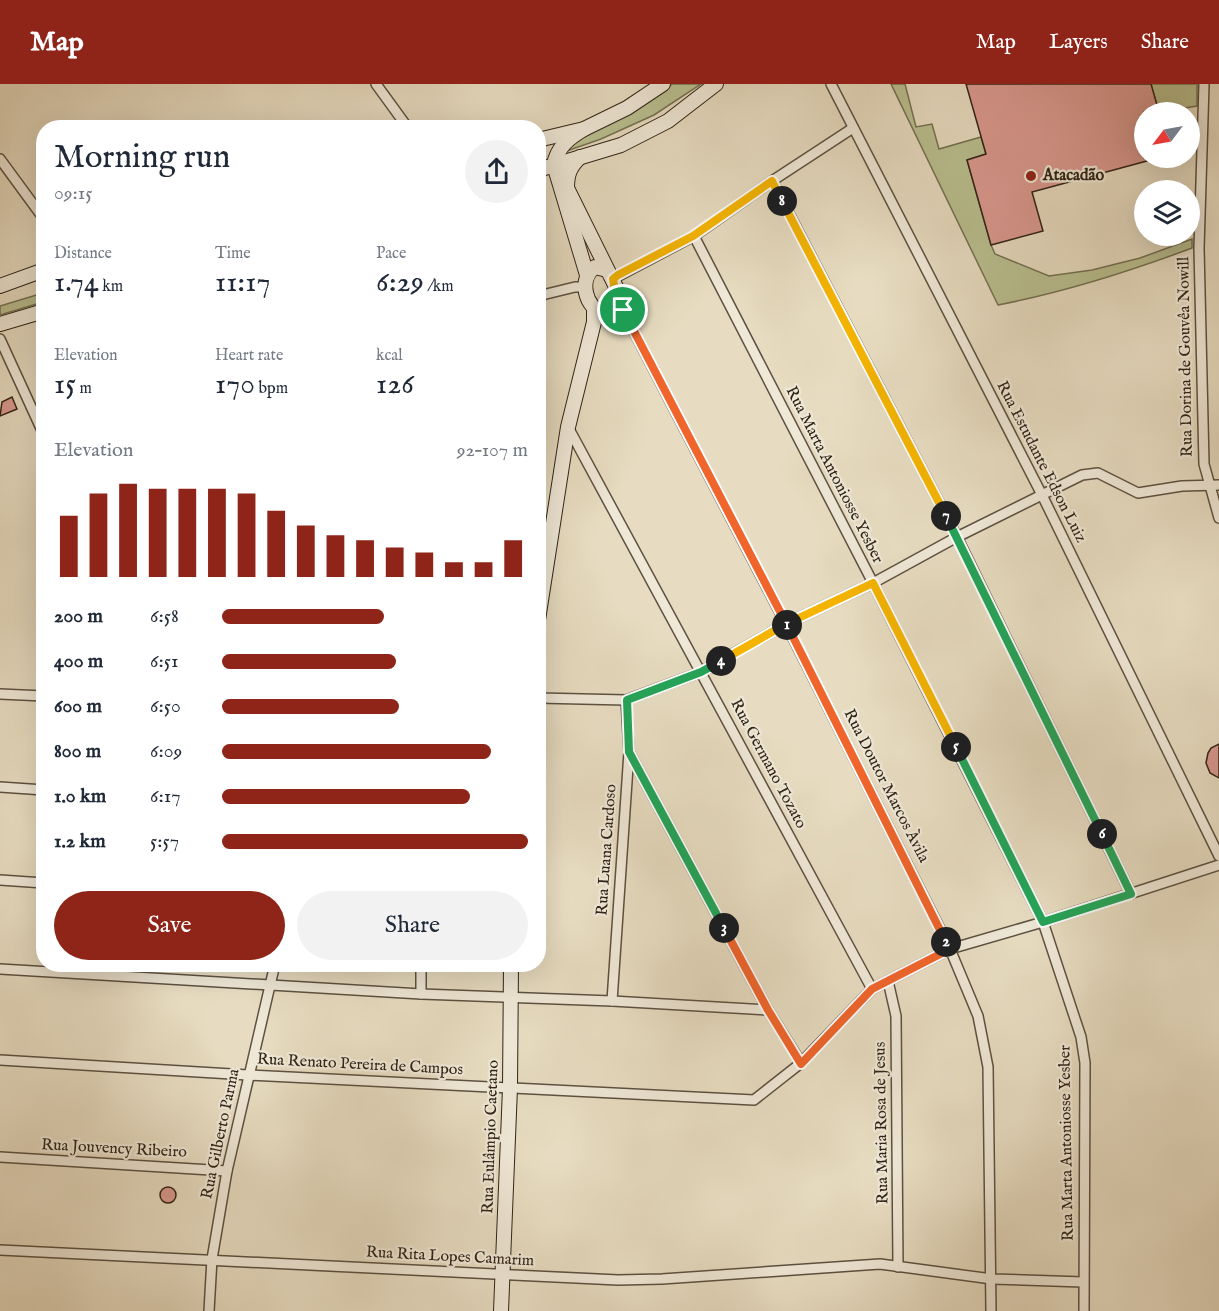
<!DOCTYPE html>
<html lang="en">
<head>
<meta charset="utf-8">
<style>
  body { margin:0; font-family:"IM FELL English",serif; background:#f2f2f3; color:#1f2937; height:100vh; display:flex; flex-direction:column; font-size:22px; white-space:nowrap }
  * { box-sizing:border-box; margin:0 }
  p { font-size:20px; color:#747a83 }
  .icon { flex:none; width:33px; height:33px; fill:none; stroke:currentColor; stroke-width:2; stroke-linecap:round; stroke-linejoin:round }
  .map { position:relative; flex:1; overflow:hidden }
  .side { position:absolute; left:36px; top:36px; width:510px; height:852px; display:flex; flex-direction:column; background:#fff; border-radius:24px; box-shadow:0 6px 24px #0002 }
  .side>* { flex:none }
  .needle { width:39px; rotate:238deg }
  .controls { position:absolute; left:1134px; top:18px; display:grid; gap:12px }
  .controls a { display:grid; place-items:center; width:66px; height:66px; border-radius:50%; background:#fff; box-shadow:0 6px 24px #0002; font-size:30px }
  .pin { position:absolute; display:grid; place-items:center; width:51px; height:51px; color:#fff; margin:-26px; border:3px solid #fff; border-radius:50%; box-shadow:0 2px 6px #0007 }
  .km { position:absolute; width:30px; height:30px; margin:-15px; border-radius:50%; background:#222; color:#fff; font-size:16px; line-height:30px; text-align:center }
  .round { display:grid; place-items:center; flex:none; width:63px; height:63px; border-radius:32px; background:#f2f2f3 }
  .headline { display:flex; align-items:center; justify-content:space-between; height:102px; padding:0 18px }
  h1 { font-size:33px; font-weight:600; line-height:45px }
  .metrics { display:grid; grid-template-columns:repeat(3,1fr); gap:9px; height:102px; padding:6px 18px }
  .metrics div { display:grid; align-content:center }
  .metrics b { font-size:30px; font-weight:600 }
  .metrics small { font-size:16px; font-weight:400 }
  .metrics p { font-size:16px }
  .chart { height:168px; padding:12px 18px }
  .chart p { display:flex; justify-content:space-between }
  .chart svg { width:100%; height:108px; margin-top:6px; stroke:#8f2418; stroke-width:6 }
  .cta { display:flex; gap:12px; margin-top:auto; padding:12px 18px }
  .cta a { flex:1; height:69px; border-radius:36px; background:#8f2418; color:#fff; font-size:24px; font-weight:600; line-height:69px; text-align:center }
  .cta a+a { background:#f2f2f3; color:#1f2937 }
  ul { padding:0 18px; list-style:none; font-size:20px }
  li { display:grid; grid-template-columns:96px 72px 1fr; align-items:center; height:45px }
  li i { height:15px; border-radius:8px; background:#8f2418 }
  header { display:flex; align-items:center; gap:36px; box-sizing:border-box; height:84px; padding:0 30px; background:#8f2418; color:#fff }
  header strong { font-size:28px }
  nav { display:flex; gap:33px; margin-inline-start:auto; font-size:21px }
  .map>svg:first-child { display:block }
  .green { fill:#b9bf90; stroke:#747153; stroke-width:1.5 }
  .building { fill:#da9990; stroke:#2f2316; stroke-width:1.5 }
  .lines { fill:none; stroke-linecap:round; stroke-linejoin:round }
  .street-casing { stroke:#5d5141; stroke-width:12 }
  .secondary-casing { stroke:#2f2316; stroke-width:16 }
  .street { stroke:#efe8d7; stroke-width:9 }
  .secondary { stroke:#efe8d7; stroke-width:14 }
  .split-1-casing { stroke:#fff; stroke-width:12 }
  .split-2-casing { stroke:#fff; stroke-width:12 }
  .split-3-casing { stroke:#fff; stroke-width:12 }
  .split-4-casing { stroke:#fff; stroke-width:12 }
  .split-5-casing { stroke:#fff; stroke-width:12 }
  .split-6-casing { stroke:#fff; stroke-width:12 }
  .split-7-casing { stroke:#fff; stroke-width:12 }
  .split-8-casing { stroke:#fff; stroke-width:12 }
  .split-9-casing { stroke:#fff; stroke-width:12 }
  .split-1 { stroke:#f0652b; stroke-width:8 }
  .split-2 { stroke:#f0652b; stroke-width:8 }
  .split-3 { stroke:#f0652b; stroke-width:8 }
  .split-4 { stroke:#22a559; stroke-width:8 }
  .split-5 { stroke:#f5b400; stroke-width:8 }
  .split-6 { stroke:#22a559; stroke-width:8 }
  .split-7 { stroke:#22a559; stroke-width:8 }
  .split-8 { stroke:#f5b400; stroke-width:8 }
  .split-9 { stroke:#f5b400; stroke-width:8 }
  .poi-dot { fill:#8f2418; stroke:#efe8d7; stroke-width:2 }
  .labels { text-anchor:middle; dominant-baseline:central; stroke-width:4.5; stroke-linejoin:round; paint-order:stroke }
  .poi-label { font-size:16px; font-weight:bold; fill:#2f2316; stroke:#efe8d7; text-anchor:start }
  .street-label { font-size:16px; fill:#2f2316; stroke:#efe8d7 }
</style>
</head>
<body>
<header>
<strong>Map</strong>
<nav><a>Map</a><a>Layers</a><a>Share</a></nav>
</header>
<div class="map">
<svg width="1219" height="1227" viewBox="0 0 1219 1227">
  <rect width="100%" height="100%" fill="#e7dcc1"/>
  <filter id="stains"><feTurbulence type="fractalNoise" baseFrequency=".00333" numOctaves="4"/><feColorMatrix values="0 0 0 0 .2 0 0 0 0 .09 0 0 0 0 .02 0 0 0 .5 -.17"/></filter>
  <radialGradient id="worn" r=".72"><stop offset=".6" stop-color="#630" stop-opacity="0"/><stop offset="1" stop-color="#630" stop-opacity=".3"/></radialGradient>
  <g class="green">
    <path d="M672 0H701L654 31 601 55 561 69 573 56 642 19Z"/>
    <path d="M891 0H905L916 43 932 40 939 65 981 53 986 70 967 76 991 161 995 170 1049 192 1092 186 1140 174 1192 155V164C1128 188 1065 208 998 221Z"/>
    <path d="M1151 0H1197V22L1159 28Z"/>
    <path d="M43 209V218L0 231V222Z"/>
  </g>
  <g class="building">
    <path d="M966 0H1151L1159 28H1144V74H1158L1032 108 1043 147 991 161 967 76 986 70Z"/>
    <path d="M12 313 17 325 0 332 2 318Z"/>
    <path d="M1219 660V694L1210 689 1206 679 1208 669 1211 664Z"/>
    <circle cx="168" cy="1111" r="8"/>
  </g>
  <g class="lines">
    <defs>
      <g id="street">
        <path d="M376 0 408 44"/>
        <path d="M831 0 1042 411 1219 772"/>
        <path d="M1204 0 1199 164 1204 380 1219 434"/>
        <path d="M0 75 44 135"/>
        <path d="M772 97 957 453 1131 810"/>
        <path d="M694 152 873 499 1043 838 1081 953 1085 979 1084 1227"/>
        <path d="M613 195 694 152 772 97 853 44"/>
        <path d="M538 212 575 203H585"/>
        <path d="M616 213 786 540 950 865 978 932 988 983 991 1227"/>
        <path d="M0 255 44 351"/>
        <path d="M568 343 872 905"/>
        <path d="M0 610 44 612"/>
        <path d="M538 614 626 616 701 588 786 540 873 499 957 453 1082 391 1098 389 1138 409 1182 402 1219 401"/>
        <path d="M629 668 768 926 801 979"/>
        <path d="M0 703 44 706"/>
        <path d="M0 796 44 799"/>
        <path d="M0 885 421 910 612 917 768 926"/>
        <path d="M888 897 896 932 898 1183"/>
        <path d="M421 910V880"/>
        <path d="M612 917 629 668 626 616"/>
        <path d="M0 976 248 991 754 1016 801 979 872 905 950 865 1043 838 1219 781"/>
        <path d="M0 1073 227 1087"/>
        <path d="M0 1166 618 1196 662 1195 880 1180 992 1195 1083 1198"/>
        <path d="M209 1227 212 1175 227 1087 275 880"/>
      </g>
      <g id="secondary">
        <path d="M584 45C569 54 557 63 554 81L587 191"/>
        <path d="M538 56 584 45 627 24 663 0"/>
        <path d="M580 73C570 83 567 90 567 104L616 203C617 214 616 226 604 229 585 225 578 194 595 183L607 186"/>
        <path d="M538 86 621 61 668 37 716 0"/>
        <path d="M0 202 44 186"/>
        <path d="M0 240 44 227"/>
        <path d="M538 536 568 343 594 238V225"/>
        <path d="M501 1227 510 1004 511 880"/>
      </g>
    </defs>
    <use href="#street" class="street-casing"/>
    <use href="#secondary" class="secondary-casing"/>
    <use href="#street" class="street"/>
    <use href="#secondary" class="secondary"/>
  </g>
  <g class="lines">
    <defs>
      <path id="split-1" d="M623 226 787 541"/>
      <path id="split-2" d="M787 541 946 858"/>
      <path id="split-3" d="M724 844 768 926 801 980 872 905 950 865 946 858"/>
      <path id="split-4" d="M721 577 701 588 627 616 629 668 724 844"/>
      <path id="split-5" d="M721 577 786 540 873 499 956 663"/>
      <path id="split-6" d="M956 663 1043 838 1131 810 1102 750"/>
      <path id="split-7" d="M946 432 1102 750"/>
      <path id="split-8" d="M782 117 946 432"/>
      <path id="split-9" d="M623 226 616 213 613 195 618 191 693 152 772 97 782 117"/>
    </defs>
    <use href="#split-1" class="split-1-casing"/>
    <use href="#split-2" class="split-2-casing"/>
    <use href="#split-3" class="split-3-casing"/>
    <use href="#split-4" class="split-4-casing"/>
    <use href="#split-5" class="split-5-casing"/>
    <use href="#split-6" class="split-6-casing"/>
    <use href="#split-7" class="split-7-casing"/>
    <use href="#split-8" class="split-8-casing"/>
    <use href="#split-9" class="split-9-casing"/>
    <use href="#split-1" class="split-1"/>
    <use href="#split-2" class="split-2"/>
    <use href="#split-3" class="split-3"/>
    <use href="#split-4" class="split-4"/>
    <use href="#split-5" class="split-5"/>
    <use href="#split-6" class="split-6"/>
    <use href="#split-7" class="split-7"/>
    <use href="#split-8" class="split-8"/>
    <use href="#split-9" class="split-9"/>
  </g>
  <circle class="poi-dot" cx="1031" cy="92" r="6"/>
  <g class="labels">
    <g class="poi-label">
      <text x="1043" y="92">Atacadão</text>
    </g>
    <g class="street-label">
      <text transform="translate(1186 273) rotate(-91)">Rua Dorina de Gouvêa Nowill</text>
      <text transform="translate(1041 378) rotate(63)">Rua Estudante Edson Luiz</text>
      <text transform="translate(834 391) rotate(63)">Rua Marta Antoniosse Yesber</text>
      <text transform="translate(768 680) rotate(62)">Rua Germano Tozato</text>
      <text transform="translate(886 702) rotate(63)">Rua Doutor Marcos Àvila</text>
      <text transform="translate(607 766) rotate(-86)">Rua Luana Cardoso</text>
      <text transform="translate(360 981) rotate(3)">Rua Renato Pereira de Campos</text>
      <text transform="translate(882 1039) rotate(-91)">Rua Maria Rosa de Jesus</text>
      <text transform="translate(221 1050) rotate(-78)">Rua Gilberto Parma</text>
      <text transform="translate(491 1053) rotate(-88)">Rua Eulâmpio Caetano</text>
      <text transform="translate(1067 1059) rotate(-91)">Rua Marta Antoniosse Yesber</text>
      <text transform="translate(114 1065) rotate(3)">Rua Jouvency Ribeiro</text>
      <text transform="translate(450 1173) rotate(3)">Rua Rita Lopes Camarim</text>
    </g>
  </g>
  <rect width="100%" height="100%" filter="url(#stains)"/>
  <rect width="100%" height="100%" fill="url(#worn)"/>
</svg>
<div class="controls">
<a><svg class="needle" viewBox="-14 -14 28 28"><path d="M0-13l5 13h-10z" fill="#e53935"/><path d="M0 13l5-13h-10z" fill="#747a83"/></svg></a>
<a><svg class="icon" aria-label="layers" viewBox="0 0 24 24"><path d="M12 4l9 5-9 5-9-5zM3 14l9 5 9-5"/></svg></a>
</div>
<div class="pin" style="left:623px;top:226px;background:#1e9e55"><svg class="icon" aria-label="arrive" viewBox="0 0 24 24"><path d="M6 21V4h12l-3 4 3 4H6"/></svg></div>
<b class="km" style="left:787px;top:541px">1</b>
<b class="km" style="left:946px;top:858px">2</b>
<b class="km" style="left:724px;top:844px">3</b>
<b class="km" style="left:721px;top:577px">4</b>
<b class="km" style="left:956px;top:663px">5</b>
<b class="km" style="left:1102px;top:750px">6</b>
<b class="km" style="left:946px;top:432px">7</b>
<b class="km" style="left:782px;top:117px">8</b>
<section class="side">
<div class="headline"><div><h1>Morning run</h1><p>09:15</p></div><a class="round"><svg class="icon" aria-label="share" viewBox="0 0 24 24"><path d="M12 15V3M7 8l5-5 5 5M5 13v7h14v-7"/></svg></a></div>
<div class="metrics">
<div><p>Distance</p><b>1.74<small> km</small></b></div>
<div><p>Time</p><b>11:17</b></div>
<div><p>Pace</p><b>6:29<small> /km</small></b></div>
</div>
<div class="metrics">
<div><p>Elevation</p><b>15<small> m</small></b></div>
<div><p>Heart rate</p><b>170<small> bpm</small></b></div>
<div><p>kcal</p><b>126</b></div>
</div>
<div class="chart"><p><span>Elevation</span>92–107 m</p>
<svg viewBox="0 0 160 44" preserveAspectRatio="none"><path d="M5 44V19M15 44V10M25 44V6M35 44V8M45 44V8M55 44V8M65 44V10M75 44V17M85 44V23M95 44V27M105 44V29M115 44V32M125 44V34M135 44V38M145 44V38M155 44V29"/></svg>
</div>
<ul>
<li><b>200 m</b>6:58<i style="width:53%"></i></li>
<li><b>400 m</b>6:51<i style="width:57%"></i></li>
<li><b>600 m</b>6:50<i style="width:58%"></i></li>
<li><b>800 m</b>6:09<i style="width:88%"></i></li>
<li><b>1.0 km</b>6:17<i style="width:81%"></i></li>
<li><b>1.2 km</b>5:57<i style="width:100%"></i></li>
</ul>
<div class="cta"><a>Save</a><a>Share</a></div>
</section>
</div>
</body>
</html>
